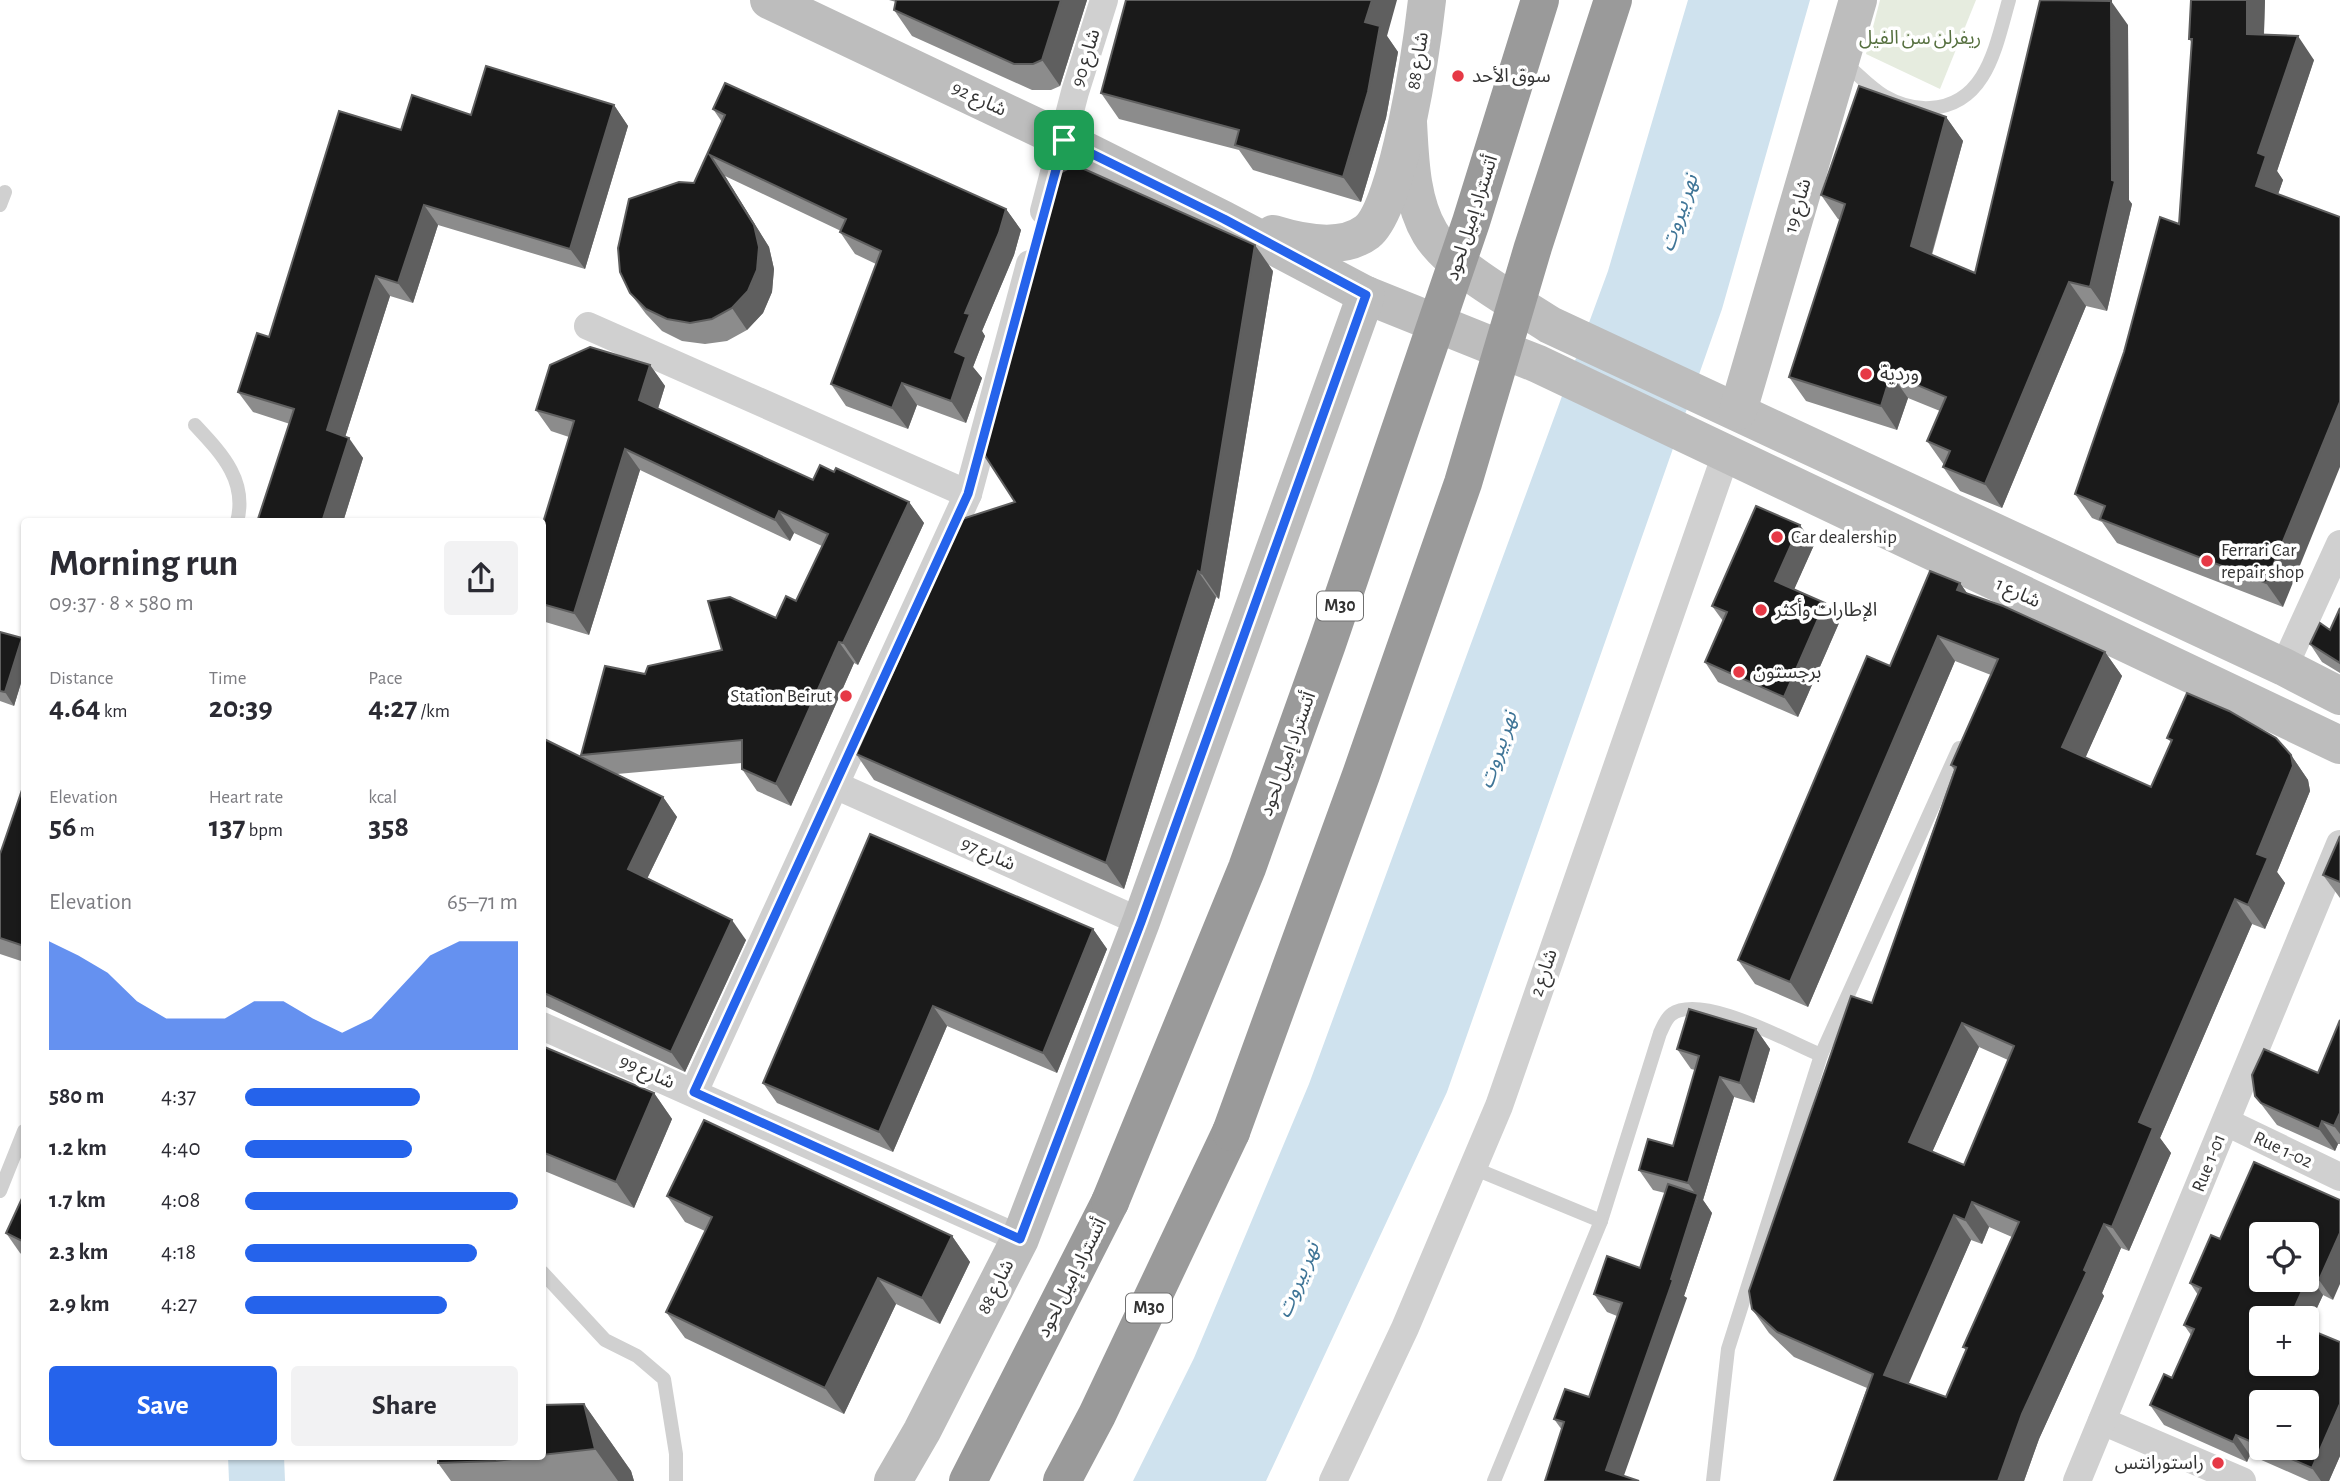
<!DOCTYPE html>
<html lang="en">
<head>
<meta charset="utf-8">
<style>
  body { margin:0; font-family:"Alegreya Sans","Noto Sans Arabic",sans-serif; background:#f2f2f3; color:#2b2b33; height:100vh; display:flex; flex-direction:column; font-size:26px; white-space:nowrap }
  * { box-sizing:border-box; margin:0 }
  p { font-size:23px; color:#7c7c81 }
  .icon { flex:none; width:38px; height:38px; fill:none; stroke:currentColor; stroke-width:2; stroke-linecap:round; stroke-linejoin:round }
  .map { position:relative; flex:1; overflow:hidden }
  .sheet { position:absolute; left:21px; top:518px; width:525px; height:942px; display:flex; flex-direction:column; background:#fff; border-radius:7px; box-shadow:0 2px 5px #0004 }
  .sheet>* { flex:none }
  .fabs { position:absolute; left:2249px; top:1222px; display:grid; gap:14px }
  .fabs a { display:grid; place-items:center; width:70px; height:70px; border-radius:7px; background:#fff; box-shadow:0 2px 5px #0004; font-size:35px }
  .pin { position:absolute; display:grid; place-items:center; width:60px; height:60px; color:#fff; margin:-30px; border-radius:14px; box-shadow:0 4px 10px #0006 }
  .round { display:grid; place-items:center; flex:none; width:74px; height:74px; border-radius:7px; background:#f2f2f3 }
  .headline { display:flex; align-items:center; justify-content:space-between; height:119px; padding:0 28px }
  h1 { font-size:38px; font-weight:700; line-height:52px }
  .metrics { display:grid; grid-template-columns:repeat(3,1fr); gap:10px; height:119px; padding:7px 28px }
  .metrics div { display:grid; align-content:center }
  .metrics b { font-size:30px; font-weight:700 }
  .metrics small { font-size:19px; font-weight:400 }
  .metrics p { font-size:19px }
  .chart { height:196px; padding:14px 28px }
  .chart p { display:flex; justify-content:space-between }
  .chart svg { width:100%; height:126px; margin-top:7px; fill:#2563eb; opacity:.7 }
  .button { display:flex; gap:14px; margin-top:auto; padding:14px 28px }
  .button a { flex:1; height:80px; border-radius:7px; background:#2563eb; color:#fff; font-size:28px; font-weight:700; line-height:80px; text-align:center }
  .button a+a { background:#f2f2f3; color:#2b2b33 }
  ul { padding:0 28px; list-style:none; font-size:23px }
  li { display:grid; grid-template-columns:112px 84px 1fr; align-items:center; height:52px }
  li i { height:18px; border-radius:9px; background:#2563eb }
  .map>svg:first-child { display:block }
  .green { fill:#e6ecdf }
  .water { fill:#cfe2ee }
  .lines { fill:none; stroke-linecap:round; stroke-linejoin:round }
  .lane { stroke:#d0d0d0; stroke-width:14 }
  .street { stroke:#d0d0d0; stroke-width:28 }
  .secondary { stroke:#bdbdbd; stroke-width:38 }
  .highway { stroke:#9a9a9a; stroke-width:38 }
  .highway-bridge { stroke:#9a9a9a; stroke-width:38 }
  .wall { fill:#8c8c8c; fill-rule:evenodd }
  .shaded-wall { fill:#5f5f5f }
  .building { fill:#1a1a1a; stroke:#5f5f5f; stroke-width:2; fill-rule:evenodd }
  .route-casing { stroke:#fff; stroke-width:14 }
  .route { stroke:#2563eb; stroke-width:9 }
  .poi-dot { fill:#e63946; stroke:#fff; stroke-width:2.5 }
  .labels { text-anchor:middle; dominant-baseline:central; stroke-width:7; stroke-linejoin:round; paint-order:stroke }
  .shield { fill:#fff; stroke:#707070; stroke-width:2 }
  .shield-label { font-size:18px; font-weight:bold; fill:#333 }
  .park-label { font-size:19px; fill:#56703f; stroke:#fff }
  .street-label { font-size:19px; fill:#333; stroke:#fff }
  .poi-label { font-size:19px; fill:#333; stroke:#fff; text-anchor:start }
  .water-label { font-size:21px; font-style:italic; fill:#3f7597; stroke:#fff }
</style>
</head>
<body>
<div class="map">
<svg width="2340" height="1481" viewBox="0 0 2340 1481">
  <rect width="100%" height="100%" fill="#fff"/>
  <path class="green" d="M1880 0H1976L1940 89 1866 54Z"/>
  <g class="water">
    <path d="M1688 0H1810L1722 309 1447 1092 1266 1481H1133L1194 1358 1309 1084 1608 271Z"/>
    <path d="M228 1456H284L285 1481H229Z"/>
  </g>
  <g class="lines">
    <g class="lane">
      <path d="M1842 61C1856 72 1869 87 1884 96 1898 104 1914 109 1930 108 1987 105 1996 45 2009 0"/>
      <path d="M0 205 5 192"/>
      <path d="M195 425C221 453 248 480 237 522"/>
      <path d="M1473 1168 1601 1221 1660 1033C1663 1027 1666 1018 1672 1014 1702 993 1789 1042 1821 1055"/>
      <path d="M0 1191 24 1131"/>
      <path d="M542 1272 605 1340 637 1356 664 1379 676 1454V1481"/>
      <path d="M1494 1481 1601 1221"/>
      <path d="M1713 1481 1728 1349 1821 1055 1959 748"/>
    </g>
    <g class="street">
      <path d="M1044 211 1075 92 1104 0"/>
      <path d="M588 326 968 494"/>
      <path d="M2284 667 2340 544"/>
      <path d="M835 785 1141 922"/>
      <path d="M542 1026 1020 1239"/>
      <path d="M694 1092 968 494 1030 264"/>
      <path d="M2226 1122 2340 1177"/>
      <path d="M2102 1421 2242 1481"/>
      <path d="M1333 1481 1405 1328 1499 1106 1726 454"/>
      <path d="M2077 1481 2340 844"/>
    </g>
    <g class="secondary">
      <path d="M769 0 1064 140 1224 220 1366 295 1538 364 2340 745"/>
      <path d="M1408 122C1410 159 1411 201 1430 233 1450 267 1515 302 1550 325L2284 667 2340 696"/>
      <path d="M1273 234C1302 243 1342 251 1367 232 1399 207 1422 45 1427 0"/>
      <path d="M1738 411 1858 0"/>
      <path d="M893 1481 922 1431 1020 1239 1141 922 1366 295"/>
    </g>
    <g class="highway">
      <path d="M968 1481 1110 1202"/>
      <path d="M1062 1481 1097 1415 1231 1132"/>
    </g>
    <g class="highway-bridge">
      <path d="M1231 1132 1361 775 1463 483 1533 247 1613 0"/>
      <path d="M1110 1202 1247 868 1327 644 1471 222 1540 0"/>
    </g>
  </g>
  <g class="wall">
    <path d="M889 0H1087L1060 86 1051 90H1032L912 36 894 10 896 2Z"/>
    <path d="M2265 0 2264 35 2314 60 2277 171 2283 180 2278 194 2283 607 2117 543 2102 522 2092 518 2075 494 2179 224 2192 43 2189 39Z"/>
    <path d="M2128 25 2129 200 2132 204 2107 311 2086 306 2002 508 1960 491 1943 467 1944 465 1927 441 1940 411 1908 398 1897 430 1806 401 1789 377 1840 220 1838 219 1821 195 1946 117 1963 141 1932 255 1975 273Z"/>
    <path d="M1387 36 1398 52 1386 118 1361 202 1253 170 1239 150 1119 119 1101 93Z"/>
    <path d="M614 105 628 126 585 269 438 225 413 303 390 296 345 437 363 458 343 522H257L290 424 253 412 238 392 269 337 401 130 471 115Z"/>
    <path d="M713 109 1006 209 1021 230 1014 255 982 331 985 336 973 367 982 378 966 423 917 405 908 429 846 406 831 384 876 264 855 254 840 232 841 231 725 176 769 247 774 269 772 292 763 313 747 330 727 341 705 344 682 341 662 331 646 314 630 293 694 183 722 122Z"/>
    <path d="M1273 271 1219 599 1216 597 1124 889 874 780 856 754 1015 502Z"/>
    <path d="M650 365 665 386 658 409 813 480 834 472 909 502 924 523 858 665 854 663 791 806 757 791 742 769V763L617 774 663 797 677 817 647 879 746 940 685 1072 542 1005V738L583 758 581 755 645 674 722 650 776 618 796 601 822 546 794 533 790 541 640 470 589 635 542 621V526L569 437 551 431 536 410Z"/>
    <path d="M1814 545 1794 589 1825 603 1839 623 1798 717 1718 682 1705 662 1723 621 1712 606Z"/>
    <path d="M1960 583 1967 593 2105 652 2122 676 2085 758 2151 787 2171 742 2167 738 2291 755 2308 780 2310 791 2277 872 2285 883 2265 929 2252 924 2160 1138 2171 1153 2129 1251 2121 1248 2102 1293 2104 1296 2039 1439 2024 1481H1834L1867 1388 1794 1357 1769 1333 1752 1309 1872 1003 1954 770 1951 765 1991 675 1955 661 1808 1007 1755 984 1738 960 1890 666ZM1979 1047 2008 1060 1964 1165 1932 1152ZM1989 1227 2012 1237 1963 1347 1966 1350 1946 1397 1908 1383 1971 1240 1982 1244Z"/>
    <path d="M2340 608V673L2322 662 2310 644 2330 630Z"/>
    <path d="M0 632 24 642V673L14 706 0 701Z"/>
    <path d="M24 791V962L0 954V854Z"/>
    <path d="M2340 836V898L2323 875Z"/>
    <path d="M1093 929 1107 949 1057 1073 947 1026 893 1152 777 1103 763 1083Z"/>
    <path d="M2340 1020V1144H2338L2335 1151 2277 1125 2255 1096 2318 1073Z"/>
    <path d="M1756 1029 1770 1049 1754 1103 1734 1097 1703 1200 1712 1213 1684 1296 1687 1298 1545 1481 1562 1430 1554 1419 1589 1397 1617 1316 1607 1312 1594 1294 1640 1268 1665 1193 1653 1190 1639 1170 1673 1146 1695 1070 1691 1069 1677 1049Z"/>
    <path d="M542 1046 654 1093 672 1119 634 1208 542 1170Z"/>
    <path d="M2254 1162 2333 1300 2323 1295 2308 1328 2340 1456 2329 1481H2309L2250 1455 2247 1462 2164 1425 2150 1405 2172 1378 2191 1335 2184 1325 2198 1295 2190 1283 2220 1239ZM2261 1402 2306 1447H2261Z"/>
    <path d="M24 1194V1256L20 1253 6 1233Z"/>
    <path d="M667 1196 952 1236 970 1262 940 1324 896 1304 844 1414 685 1338 666 1312 705 1231 685 1222Z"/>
    <path d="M584 1404 631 1471 634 1481H451L438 1463V1456H542V1405Z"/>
  </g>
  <g class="shaded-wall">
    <path d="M1061 0H1087L1060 86 1042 60Z"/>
    <path d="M1372 0H1397L1387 36 1398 52 1386 118 1361 202 1343 177 1365 22Z"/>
    <path d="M2247 0H2265L2263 58 2247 34Z"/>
    <path d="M2111 1 2128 25 2129 200 2132 204 2107 311 2090 287 2112 180Z"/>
    <path d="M2298 36 2314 60 2277 171 2283 180 2273 209 2256 186 2258 153Z"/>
    <path d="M614 105 628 126 585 269 570 249Z"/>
    <path d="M1946 117 1963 141 1927 270 1911 246Z"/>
    <path d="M710 155 725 176 769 247 774 269 772 292 763 313 747 330 732 308Z"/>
    <path d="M424 205 438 225 413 303 398 283Z"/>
    <path d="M1006 209 1021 230 1014 255 982 331 985 336 973 367 982 378 966 423 951 401 955 352 965 313Z"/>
    <path d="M1255 245 1273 271 1219 599 1201 573Z"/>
    <path d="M376 276 390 296 341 450 327 430Z"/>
    <path d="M2069 282 2086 306 2002 508 1985 484Z"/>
    <path d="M650 365 665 386 654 421 639 400Z"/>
    <path d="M1891 374 1908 398 1897 430 1881 406Z"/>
    <path d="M902 383 917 405 908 429 892 408Z"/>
    <path d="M2340 402V467L2283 607 2266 583Z"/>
    <path d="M349 438 363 458 343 522H322Z"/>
    <path d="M625 449 640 470 589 635 574 613Z"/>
    <path d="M909 502 924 523 858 665 843 643Z"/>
    <path d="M779 511 794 533 790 541 775 520Z"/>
    <path d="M1800 525 1814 545 1789 601 1775 581Z"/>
    <path d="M1198 571 1216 597 1124 889 1106 863Z"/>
    <path d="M1960 583 1977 608 1957 590Z"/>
    <path d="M1825 603 1839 623 1798 717 1784 697Z"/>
    <path d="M1938 636 1955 661 1808 1007 1790 982Z"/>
    <path d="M22 638 24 642V673L14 706 5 692Z"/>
    <path d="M839 642 854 663 791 806 776 784Z"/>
    <path d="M2105 652 2122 676 2079 772 2062 747Z"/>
    <path d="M2291 755 2308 780 2310 791 2277 872 2285 883 2265 929 2248 905 2257 854Z"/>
    <path d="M663 797 677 817 642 889 628 869Z"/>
    <path d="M2235 899 2252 924 2160 1138 2171 1153 2129 1251 2112 1227 2139 1122Z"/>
    <path d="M732 920 746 940 685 1072 671 1052Z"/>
    <path d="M1093 929 1107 949 1057 1073 1043 1053Z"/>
    <path d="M933 1006 947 1026 893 1152 879 1132Z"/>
    <path d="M1962 1023 1979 1047 1926 1166 1909 1142Z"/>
    <path d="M1756 1029 1770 1049 1754 1103 1740 1083Z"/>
    <path d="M1720 1077 1734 1097 1703 1200 1712 1213 1684 1296 1687 1298 1622 1481 1606 1470 1698 1197 1688 1183Z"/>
    <path d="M654 1093 672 1119 634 1208 616 1182Z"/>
    <path d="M2340 1113V1134L2334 1126Z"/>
    <path d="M2322 1121 2338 1144 2335 1151 2319 1129Z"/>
    <path d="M1972 1202 1989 1227 1982 1244 1965 1220Z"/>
    <path d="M1954 1215 1971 1240 1902 1399 1884 1375Z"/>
    <path d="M2104 1224 2121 1248 2102 1293 2104 1296 2039 1439 2024 1481H1998L2022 1414Z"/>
    <path d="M2340 1233V1284L2333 1300 2319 1280Z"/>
    <path d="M952 1236 970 1262 940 1324 922 1298Z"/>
    <path d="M2309 1275 2323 1295 2306 1331V1318H2290Z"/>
    <path d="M878 1278 896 1304 844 1414 825 1388Z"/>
    <path d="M584 1404 631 1471 634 1481H618L595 1449Z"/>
    <path d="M2340 1404V1456L2329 1481H2321L2312 1468Z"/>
    <path d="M2236 1435 2250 1455 2247 1462 2233 1442Z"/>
  </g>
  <g class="building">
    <path d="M896 0H1061L1042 60 1033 64H1014L894 10Z"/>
    <path d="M1126 0H1372L1365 22 1380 26 1368 92 1343 177 1235 145 1239 130 1101 93Z"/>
    <path d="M2040 0 2111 1 2112 180 2115 181 2090 287 2069 282 1985 484 1943 467 1950 451 1927 441 1946 397 1891 374 1881 406 1789 377 1845 204 1821 195 1859 86 1946 117 1911 246 1975 273Z"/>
    <path d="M2191 0H2247V34L2298 36 2258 153 2266 156 2256 186 2340 217V402L2266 583 2100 519 2105 506 2075 494 2124 352 2160 217 2179 224 2192 39H2189Z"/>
    <path d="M486 66 614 105 570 249 424 205 398 283 376 276 327 430 349 438 322 522H257L294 409 238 392 257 333 269 337 339 111 401 130 412 95 471 115Z"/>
    <path d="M725 83 1006 209 999 233 965 313 970 314 955 352 966 357 951 401 902 383 892 408 831 384 881 251 840 232 846 219 710 155 754 225 759 247 757 270 748 291 732 308 712 319 690 323 667 319 646 309 630 293 620 272 618 248 629 199 679 182 694 183 725 115 713 109Z"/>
    <path d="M1075 165 1255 245 1201 573 1198 571 1106 863 856 754 962 519 1015 502 982 451 1052 177Z"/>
    <path d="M590 347 650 365 639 400 813 480 820 465 834 472 836 468 909 502 843 643 839 642 776 784 742 769V740L581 755 605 666 645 674 648 666 722 650 708 601 730 597 776 618 786 596 796 601 828 534 779 511 775 520 625 449 574 613 542 604V526L574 421 536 410 550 365Z"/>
    <path d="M1756 506 1800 525 1775 581 1825 603 1784 697 1705 662 1727 612 1712 606Z"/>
    <path d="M1930 571 1960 583 1957 590 2003 606 2105 652 2062 747 2151 787 2172 740 2167 738 2187 693 2229 711 2276 738 2291 755 2293 766 2257 854 2268 858 2248 905 2235 899 2139 1122 2153 1128 2112 1227 2104 1224 2084 1270 2087 1272 2022 1414 1998 1481H1834L1873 1374 1777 1332 1752 1309 1749 1291 1851 996 1872 1003 1956 767 1951 765 1998 659 1938 636 1790 982 1738 960 1867 656 1890 666ZM1962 1023 2014 1046 1964 1165 1909 1142ZM1972 1202 2019 1222 1963 1347 1967 1348 1946 1397 1884 1375 1954 1215 1965 1220Z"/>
    <path d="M2340 608V663L2310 644 2320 623 2330 630Z"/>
    <path d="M0 632 22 638 5 692 0 691Z"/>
    <path d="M542 738 663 797 628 869 732 920 671 1052 542 992Z"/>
    <path d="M22 790 24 791V946L0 938V854Z"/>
    <path d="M870 834 1093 929 1043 1053 933 1006 879 1132 763 1083Z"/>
    <path d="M2340 836V882L2323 875Z"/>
    <path d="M1689 1009 1756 1029 1740 1083 1720 1077 1688 1183 1639 1170 1648 1139 1673 1146 1699 1056 1677 1049Z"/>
    <path d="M2340 1020V1113L2334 1126 2322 1121 2319 1129 2261 1103 2255 1096 2252 1075 2264 1049 2318 1073Z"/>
    <path d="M542 1046 654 1093 616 1182 542 1152Z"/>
    <path d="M704 1120 952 1236 922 1298 878 1278 825 1388 666 1312 712 1217 667 1196Z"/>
    <path d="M2254 1162 2340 1200V1233L2319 1280 2309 1275 2290 1318H2261V1363H2306V1328L2340 1342V1404L2312 1468 2264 1447H2306V1402H2261V1446L2236 1435 2233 1442 2150 1405 2164 1374 2172 1378 2194 1329 2184 1325 2201 1288 2190 1283 2211 1235 2220 1239ZM2261 1234H2306V1279H2261Z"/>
    <path d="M1668 1184 1698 1194 1671 1279 1673 1280 1606 1470 1639 1481H1545L1564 1422 1554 1419 1565 1389 1589 1397 1622 1303 1594 1294 1607 1256 1640 1268Z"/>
    <path d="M24 1194V1242L6 1233Z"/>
    <path d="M584 1404 595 1449 542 1455V1405Z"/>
    <path d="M438 1456H536L496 1461 438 1463Z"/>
  </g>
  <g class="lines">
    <defs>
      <path id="route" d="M1064 140 1224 219 1366 295 1141 922 1020 1239 694 1092 968 494Z"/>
    </defs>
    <use href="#route" class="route-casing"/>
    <use href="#route" class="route"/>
  </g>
  <g class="poi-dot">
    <circle cx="1458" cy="76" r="7"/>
    <circle cx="1866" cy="374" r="7"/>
    <circle cx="1777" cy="537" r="7"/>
    <circle cx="2207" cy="561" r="7"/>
    <circle cx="1761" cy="610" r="7"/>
    <circle cx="1739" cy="672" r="7"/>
    <circle cx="846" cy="696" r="7"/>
    <circle cx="2218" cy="1463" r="7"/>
  </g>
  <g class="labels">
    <g class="shield">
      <rect x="1317" y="591.5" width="46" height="29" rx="5"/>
      <rect x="1126" y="1293.5" width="46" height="29" rx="5"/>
    </g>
    <g class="shield-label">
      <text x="1340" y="606">M30</text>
      <text x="1149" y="1308">M30</text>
    </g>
    <g class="park-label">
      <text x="1920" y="38">ريفرلن سن الفيل</text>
    </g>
    <g class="street-label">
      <text transform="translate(1086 58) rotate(-73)">شارع 90</text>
      <text transform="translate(1418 61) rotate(-81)">شارع 88</text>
      <text transform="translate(979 99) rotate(25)">شارع 92</text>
      <text transform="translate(1798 206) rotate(-74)">شارع 19</text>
      <text transform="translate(1472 218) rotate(-72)">أتستراد إميل لحود</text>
      <text transform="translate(2018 593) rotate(25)">شارع 1</text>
      <text transform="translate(1288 754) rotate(-70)">أتستراد إميل لحود</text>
      <text transform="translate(988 854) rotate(24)">شارع 97</text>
      <text transform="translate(1544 973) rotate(-71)">شارع 2</text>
      <text transform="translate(647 1072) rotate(24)">شارع 99</text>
      <text transform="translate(2283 1150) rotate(25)">Rue 1-02</text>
      <text transform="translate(2209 1163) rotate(-68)">Rue 1-01</text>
      <text transform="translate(1072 1278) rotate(-63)">أتستراد إميل لحود</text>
      <text transform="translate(996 1287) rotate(-63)">شارع 88</text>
    </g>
    <g class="poi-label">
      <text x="1472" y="76">سوق الأحد</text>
      <text x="1880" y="374">وردية</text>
      <text x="1791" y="537">Car dealership</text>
      <text x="2221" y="550">Ferrari Car<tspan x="2221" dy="22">repair shop</tspan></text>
      <text x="1775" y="610">الإطارات وأكثر</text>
      <text x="1753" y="672">برجستون</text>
      <text x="832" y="696" text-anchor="end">Station Beirut</text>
      <text x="2204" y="1463" text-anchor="end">راستورانتس</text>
    </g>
    <g class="water-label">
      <text transform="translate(1679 213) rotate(-71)">نهر بيروت</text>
      <text transform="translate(1498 750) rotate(-71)">نهر بيروت</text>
      <text transform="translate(1298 1280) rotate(-67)">نهر بيروت</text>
    </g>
  </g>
</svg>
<div class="fabs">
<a><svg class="icon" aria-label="locate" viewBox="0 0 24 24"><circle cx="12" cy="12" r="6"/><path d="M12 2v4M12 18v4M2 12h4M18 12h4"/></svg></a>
<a>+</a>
<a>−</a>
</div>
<div class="pin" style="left:1064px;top:140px;background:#1e9e55"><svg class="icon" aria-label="arrive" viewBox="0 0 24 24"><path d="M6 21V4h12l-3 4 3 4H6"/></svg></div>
<section class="sheet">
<div class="headline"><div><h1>Morning run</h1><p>09:37 · 8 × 580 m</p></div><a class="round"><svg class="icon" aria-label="share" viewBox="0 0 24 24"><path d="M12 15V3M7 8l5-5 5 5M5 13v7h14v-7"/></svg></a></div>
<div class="metrics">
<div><p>Distance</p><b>4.64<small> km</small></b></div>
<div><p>Time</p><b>20:39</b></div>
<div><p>Pace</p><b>4:27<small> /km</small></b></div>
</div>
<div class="metrics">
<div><p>Elevation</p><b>56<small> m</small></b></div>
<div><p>Heart rate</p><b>137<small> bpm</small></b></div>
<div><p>kcal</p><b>358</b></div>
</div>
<div class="chart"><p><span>Elevation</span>65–71 m</p>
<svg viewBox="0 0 160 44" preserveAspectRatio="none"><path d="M0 44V6L10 11L20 17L30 27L40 33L50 33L60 33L70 27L80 27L90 33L100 38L110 33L120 22L130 11L140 6L150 6L160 6V44z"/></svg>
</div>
<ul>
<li><b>580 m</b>4:37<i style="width:64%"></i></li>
<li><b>1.2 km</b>4:40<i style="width:61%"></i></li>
<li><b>1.7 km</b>4:08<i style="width:100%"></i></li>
<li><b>2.3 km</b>4:18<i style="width:85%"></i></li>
<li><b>2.9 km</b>4:27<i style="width:74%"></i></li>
</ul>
<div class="button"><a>Save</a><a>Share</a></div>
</section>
</div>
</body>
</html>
